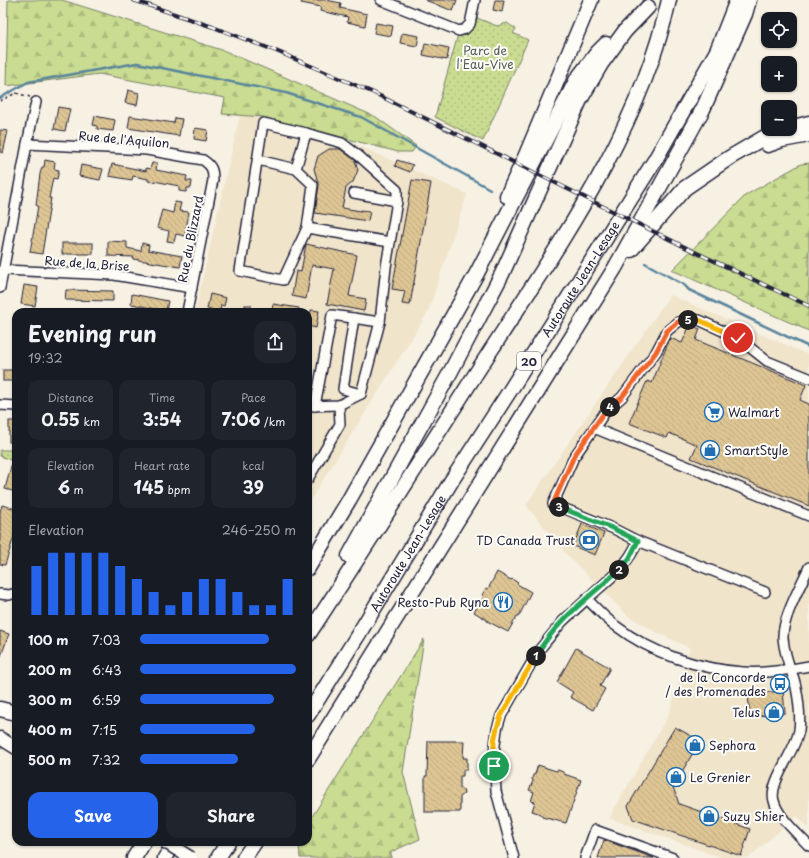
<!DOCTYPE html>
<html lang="en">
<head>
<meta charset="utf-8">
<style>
  body { margin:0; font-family:"Playpen Sans",sans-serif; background:#20242c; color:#f1f3f6; height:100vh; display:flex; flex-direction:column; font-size:15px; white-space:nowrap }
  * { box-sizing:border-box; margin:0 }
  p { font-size:13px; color:#9ea1a6 }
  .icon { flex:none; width:22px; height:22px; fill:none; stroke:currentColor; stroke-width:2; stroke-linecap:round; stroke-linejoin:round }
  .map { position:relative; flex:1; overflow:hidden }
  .details { position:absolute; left:12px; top:308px; width:300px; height:538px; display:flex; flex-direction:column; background:#171b24; border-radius:12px; box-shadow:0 1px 3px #0004 }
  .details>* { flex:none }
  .fabs { position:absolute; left:761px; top:12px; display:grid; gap:8px }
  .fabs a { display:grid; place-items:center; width:36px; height:36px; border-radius:8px; background:#171b24; box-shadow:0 1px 3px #0004; font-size:20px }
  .pin { position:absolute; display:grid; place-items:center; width:34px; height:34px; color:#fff; margin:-17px; border:2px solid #fff; border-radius:50%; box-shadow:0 1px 4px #0007 }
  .km { position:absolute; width:20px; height:20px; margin:-10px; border-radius:50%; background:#222; color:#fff; font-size:11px; line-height:20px; text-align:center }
  .round { display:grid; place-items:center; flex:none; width:42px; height:42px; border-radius:12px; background:#20242c }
  .headline { display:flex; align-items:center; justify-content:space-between; height:68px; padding:0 16px }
  h1 { font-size:22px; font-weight:700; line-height:30px }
  .metrics { display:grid; grid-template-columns:repeat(3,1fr); gap:6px; height:68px; padding:4px 16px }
  .metrics div { display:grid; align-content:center; border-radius:10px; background:#20242c; text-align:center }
  .metrics b { font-size:17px; font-weight:700 }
  .metrics small { font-size:11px; font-weight:400 }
  .metrics p { font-size:11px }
  .chart { height:112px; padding:8px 16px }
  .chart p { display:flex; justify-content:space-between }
  .chart svg { width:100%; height:72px; margin-top:4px; stroke:#2563eb; stroke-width:6 }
  .button { display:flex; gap:8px; margin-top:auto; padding:8px 16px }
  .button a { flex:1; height:46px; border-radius:12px; background:#2563eb; color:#fff; font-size:16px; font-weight:700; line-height:46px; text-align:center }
  .button a+a { background:#20242c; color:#f1f3f6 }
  ul { padding:0 16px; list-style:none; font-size:13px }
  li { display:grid; grid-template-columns:64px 48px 1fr; align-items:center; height:30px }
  li i { height:10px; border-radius:5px; background:#2563eb }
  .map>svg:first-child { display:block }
  .built { fill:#f0e4cb }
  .grass { fill:url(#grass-dots); stroke:#767f66 }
  .forest { fill:url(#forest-firs); stroke:#767f66 }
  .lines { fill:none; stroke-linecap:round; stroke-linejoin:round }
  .stream { stroke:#59849d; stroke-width:2.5 }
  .building { fill:url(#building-back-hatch); stroke:#22223b }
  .minor-casing { stroke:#22223b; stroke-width:12 }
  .major-casing { stroke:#22223b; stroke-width:15 }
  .highway-casing { stroke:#22223b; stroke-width:17 }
  .path { stroke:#22223b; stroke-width:1.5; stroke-dasharray:3 3; stroke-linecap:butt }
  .minor { stroke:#fdfcf7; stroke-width:9 }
  .major { stroke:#fdfcf7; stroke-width:12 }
  .highway { stroke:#fdfcf7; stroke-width:14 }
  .rail-casing { stroke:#22223b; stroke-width:4 }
  .rail { stroke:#fdfcf7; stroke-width:2.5; stroke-dasharray:8; stroke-linecap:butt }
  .major-bridge-casing { stroke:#22223b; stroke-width:15; stroke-linecap:butt }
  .major-bridge { stroke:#fdfcf7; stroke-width:12 }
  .split-1-casing { stroke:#fff; stroke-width:8 }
  .split-2-casing { stroke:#fff; stroke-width:8 }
  .split-3-casing { stroke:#fff; stroke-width:8 }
  .split-4-casing { stroke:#fff; stroke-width:8 }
  .split-5-casing { stroke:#fff; stroke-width:8 }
  .split-6-casing { stroke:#fff; stroke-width:8 }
  .split-1 { stroke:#f5b400; stroke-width:5 }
  .split-2 { stroke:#22a559; stroke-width:5 }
  .split-3 { stroke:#22a559; stroke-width:5 }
  .split-4 { stroke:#f0652b; stroke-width:5 }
  .split-5 { stroke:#f0652b; stroke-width:5 }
  .split-6 { stroke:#f5b400; stroke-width:5 }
  .labels { text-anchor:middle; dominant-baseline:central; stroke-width:4; stroke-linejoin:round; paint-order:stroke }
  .shield { fill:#fdfcf7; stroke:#646373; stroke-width:1 }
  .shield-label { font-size:11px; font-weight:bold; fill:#22223b }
  .park-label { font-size:12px; fill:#545a55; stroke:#fdfcf7 }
  .street-label { font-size:12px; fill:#22223b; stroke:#fdfcf7 }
  .poi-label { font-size:12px; fill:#22223b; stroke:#fdfcf7; text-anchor:start }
</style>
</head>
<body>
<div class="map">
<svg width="809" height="858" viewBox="0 0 809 858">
  <defs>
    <pattern id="grass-dots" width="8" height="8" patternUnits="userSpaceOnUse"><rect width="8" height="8" fill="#c9dc91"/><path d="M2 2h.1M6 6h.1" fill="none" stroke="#acbc7e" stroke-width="1.8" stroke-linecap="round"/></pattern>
    <pattern id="forest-firs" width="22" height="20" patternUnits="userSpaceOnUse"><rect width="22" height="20" fill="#c9dc91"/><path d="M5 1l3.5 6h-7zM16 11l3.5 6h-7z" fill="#acbc7e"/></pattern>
    <pattern id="building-back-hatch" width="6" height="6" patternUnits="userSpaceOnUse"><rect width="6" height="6" fill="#dec594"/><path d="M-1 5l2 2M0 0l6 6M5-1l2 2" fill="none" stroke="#bea980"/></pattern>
  </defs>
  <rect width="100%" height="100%" fill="#f7f1e3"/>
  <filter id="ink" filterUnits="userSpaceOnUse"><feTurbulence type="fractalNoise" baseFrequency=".025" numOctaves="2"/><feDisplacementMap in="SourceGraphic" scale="8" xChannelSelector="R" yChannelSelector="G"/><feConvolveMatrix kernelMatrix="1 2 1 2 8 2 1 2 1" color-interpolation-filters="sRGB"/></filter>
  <g filter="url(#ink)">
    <g class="built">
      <path d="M240 115 263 117 339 137 467 194 428 312 308 504V312H195Z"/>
      <path d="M670 295 809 355V829L797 816 748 858H723L609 818 669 714 690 648 658 633 628 616 566 554 526 505Z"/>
    </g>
    <g class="grass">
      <path d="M472 16 497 26 507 23 516 29 513 33 528 40 483 141 435 117 459 31Z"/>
      <path d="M0 450H16V462L0 456Z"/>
    </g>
    <g class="forest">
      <path d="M8 0H62L225 51 376 117 416 146 412 152H398L263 117 222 114 225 98 99 74 6 86Z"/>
      <path d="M809 163V331L672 270 746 195 801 164Z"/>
      <path d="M424 639 403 772 420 839 391 852V858H300L299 842H308V823Z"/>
    </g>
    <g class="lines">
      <g class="stream">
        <path d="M0 98 28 82 137 63 286 93 361 117 490 189"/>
        <path d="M645 263 684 285 689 290 809 347"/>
      </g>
    </g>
    <g class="building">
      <path d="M302 0H326L341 3 340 8 367 14 365 26 347 22 348 17 320 11 321 7 301 3Z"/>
      <path d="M425 0H457L453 11Z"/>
      <path d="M495 0H504L502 12 493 10Z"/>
      <path d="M376 23 393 26 391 36 374 33Z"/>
      <path d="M402 33 419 36 417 46 400 43Z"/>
      <path d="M425 43 449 48 447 60 423 55Z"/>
      <path d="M128 90 139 93 137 105 125 103Z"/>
      <path d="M58 107 70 109 65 131 54 129Z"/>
      <path d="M95 116 115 120 113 131 97 129V126L93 125Z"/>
      <path d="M130 116 174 123 175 118 182 119 179 136 128 128Z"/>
      <path d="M195 128 208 130 206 141 194 139Z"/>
      <path d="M0 130 8 131 3 153 0 152Z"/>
      <path d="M329 149H340L355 160 358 170 353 182 346 188 342 208 361 211V210L370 211 368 221 315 213 319 185 314 169 318 156Z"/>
      <path d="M45 160 55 162 54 169 59 170 57 179 53 178 49 198H51L42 254 30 252 38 206 36 205 40 174 42 167H44Z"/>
      <path d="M397 160 413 165 410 172 395 166Z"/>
      <path d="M152 163H157L156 170 187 176 186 181H192L191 188H187L186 192 179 191V186L154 181V182L148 181V179L133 176 132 180 109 176 112 164 146 171V168L150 169Z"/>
      <path d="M81 165 103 169 100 180 79 176Z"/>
      <path d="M412 180 431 183 410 305 402 304 405 291 392 289Z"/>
      <path d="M175 202 181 203 179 211 189 212 185 236 176 234 174 242 167 241 169 231 157 228 162 210 173 213Z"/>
      <path d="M108 241 127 242V248L141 251 142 243 149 245 148 250 182 256 180 267 133 259 134 257 108 256Z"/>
      <rect x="62" y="243" width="31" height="11"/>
      <path d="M306 244 357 255 349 296 366 299 364 311 327 304 334 269 312 265 306 299 292 296 296 271 301 272Z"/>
      <path d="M24 285 38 287 35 306 21 304Z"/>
      <path d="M66 290 113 291V301L65 300Z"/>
      <path d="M132 294 168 301 166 311 131 304Z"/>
      <path d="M210 294 226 298 224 306 221 305 220 312 207 309Z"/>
      <path d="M273 304 299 308V312L272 311Z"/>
      <rect x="245" y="305" width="6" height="7"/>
      <path d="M311 310 319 311 316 328 308 326Z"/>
      <path d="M690 325 700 329 696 340 806 385 800 400 809 404V506L691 458 697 445 669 433 667 438 629 423 647 381 652 383 670 338 682 343Z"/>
      <rect x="3" y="370" width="13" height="11"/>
      <rect x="9" y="421" width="7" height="21"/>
      <path d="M14 455H16V492L5 489Z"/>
      <path d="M2 505 16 509V530L5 565 0 564V512Z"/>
      <path d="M582 524 604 533 595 555 573 546Z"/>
      <path d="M497 572 511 580 512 579 518 583 517 584 531 592 519 616H517L508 632 487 621V620L474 612 484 596 482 595 486 588 488 589Z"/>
      <path d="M0 631 9 634 1 656H0Z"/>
      <path d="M576 648 610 668 600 686 605 689 593 710 570 697 573 692 557 682Z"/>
      <path d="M783 691 785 713 750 717 748 694Z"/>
      <path d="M675 727 700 741 673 787 679 804 750 829 741 856 633 819 628 806Z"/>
      <path d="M428 741H464L463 758H467V770H463V776H460V788L463 790 464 794 460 797V812H425V776H427Z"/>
      <path d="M538 765 556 771 558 770 563 772 564 774 581 780 566 823 542 817 541 814 532 811 535 802 531 801 534 792 529 790 533 781 532 779 533 775 535 774Z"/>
      <path d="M604 840 654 858H598Z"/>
    </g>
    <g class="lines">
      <defs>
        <g id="minor">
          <path d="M381 0 459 31 465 29 470 24 475 0"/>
          <path d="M306 133 263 123 240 271 283 280 307 228 390 242"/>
          <path d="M27 144 147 150 203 160C212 166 213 170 213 180L187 312"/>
          <path d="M258 160 296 169 313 185 307 228"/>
          <path d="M296 169 306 133 342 143 359 156 397 190V201"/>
          <path d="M4 270 114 275 192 288"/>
          <path d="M0 288 27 144 36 102"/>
          <path d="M354 318 343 389 361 394"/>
          <path d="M0 405 16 406"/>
          <path d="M308 406 339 405 361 394 380 322 386 267 397 201 354 193"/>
          <path d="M315 406 332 315 380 322"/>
          <path d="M594 428 809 516"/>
          <path d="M308 479 340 424 339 405"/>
          <path d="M809 567C801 585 782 619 783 638 784 652 789 666 794 679 798 693 801 716 799 730 796 751 768 782 774 801 778 817 798 834 809 846"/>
          <path d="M765 592 638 541 612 528 553 504 574 457 606 411 622 397 656 352 667 331 678 322 690 319 699 320 738 338 767 361 809 378"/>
          <path d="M0 594 9 595 16 593"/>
          <path d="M587 599C607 581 628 566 638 541"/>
          <path d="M514 858 496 791 494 753 497 729 501 716 539 650 563 621 587 599C596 608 605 618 616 626 651 653 698 669 743 672 764 674 788 670 809 666"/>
          <path d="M585 858 595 830 673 858"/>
        </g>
        <path id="major" d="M0 738 16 748"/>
        <g id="highway">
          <path d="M790 128 809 123"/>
          <path d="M768 145 782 140 809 135"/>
          <path d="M507 196 526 155 591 0"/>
          <path d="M631 250 685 188 729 158 770 134 786 129"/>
          <path d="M349 556 451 371 502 274 580 100 601 64 625 31 648 7"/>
          <path d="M308 568 349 500 477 273 577 79 597 53 606 44"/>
          <path d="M308 635C370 541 430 445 491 350 562 240 640 130 669 0"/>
          <path d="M0 709 16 713"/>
          <path id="s1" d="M308 715 358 635 452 480 511 389 655 160 717 51 737 0"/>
          <path d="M308 759 615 268 703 109 745 14 749 0"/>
          <path d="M134 858 144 842"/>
          <path d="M165 858 175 842"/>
          <path d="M218 858 228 842"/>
          <path d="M244 858 255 842"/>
        </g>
      </defs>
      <use href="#minor" class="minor-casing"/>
      <use href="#major" class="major-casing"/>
      <use href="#highway" class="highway-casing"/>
      <path class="path" d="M0 101 16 93 30 97"/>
      <use href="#minor" class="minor"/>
      <use href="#major" class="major"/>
      <use href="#highway" class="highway"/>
      <defs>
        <path id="rail" d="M133 0 213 27 276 51 374 93 693 251 809 306"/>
      </defs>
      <use href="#rail" class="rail-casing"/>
      <use href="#rail" class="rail"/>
      <defs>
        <path id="major-bridge" d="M165 842 191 858"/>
      </defs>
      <use href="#major-bridge" class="major-bridge-casing"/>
      <use href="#major-bridge" class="major-bridge"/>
    </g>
  </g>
  <g class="lines" filter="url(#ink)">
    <defs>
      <path id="split-1" d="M494 766V741L497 728 501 716 536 656"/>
      <path id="split-2" d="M536 656C555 621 591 596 619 570"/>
      <path id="split-3" d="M559 507 612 528 638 541 629 559 619 570"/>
      <path id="split-4" d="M559 507 553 504 574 456 606 410 610 407"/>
      <path id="split-5" d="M610 407 622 397 656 352 667 331 678 322 688 320"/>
      <path id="split-6" d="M688 320H699L738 338"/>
    </defs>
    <use href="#split-1" class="split-1-casing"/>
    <use href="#split-2" class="split-2-casing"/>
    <use href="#split-3" class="split-3-casing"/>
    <use href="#split-4" class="split-4-casing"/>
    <use href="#split-5" class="split-5-casing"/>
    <use href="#split-6" class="split-6-casing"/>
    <use href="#split-1" class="split-1"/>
    <use href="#split-2" class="split-2"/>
    <use href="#split-3" class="split-3"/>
    <use href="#split-4" class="split-4"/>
    <use href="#split-5" class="split-5"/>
    <use href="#split-6" class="split-6"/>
  </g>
  <defs>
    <symbol id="supermarket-ring" viewBox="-11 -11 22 22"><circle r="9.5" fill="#fdfcf7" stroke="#1f6fb2" stroke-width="1.5"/><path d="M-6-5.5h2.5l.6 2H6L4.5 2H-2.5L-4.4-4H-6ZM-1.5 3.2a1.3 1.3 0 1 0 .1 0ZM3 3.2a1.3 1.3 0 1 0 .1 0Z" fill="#1f6fb2"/></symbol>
    <symbol id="shop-ring" viewBox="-11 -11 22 22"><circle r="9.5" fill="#fdfcf7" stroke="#1f6fb2" stroke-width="1.5"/><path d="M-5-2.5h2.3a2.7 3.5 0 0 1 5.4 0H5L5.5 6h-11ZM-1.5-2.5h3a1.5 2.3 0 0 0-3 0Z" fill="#1f6fb2"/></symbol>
    <symbol id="bank-ring" viewBox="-11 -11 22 22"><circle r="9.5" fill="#fdfcf7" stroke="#1f6fb2" stroke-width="1.5"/><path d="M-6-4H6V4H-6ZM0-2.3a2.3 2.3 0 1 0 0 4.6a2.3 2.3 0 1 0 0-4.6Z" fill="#1f6fb2"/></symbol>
    <symbol id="restaurant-ring" viewBox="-11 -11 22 22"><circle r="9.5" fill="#fdfcf7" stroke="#1f6fb2" stroke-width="1.5"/><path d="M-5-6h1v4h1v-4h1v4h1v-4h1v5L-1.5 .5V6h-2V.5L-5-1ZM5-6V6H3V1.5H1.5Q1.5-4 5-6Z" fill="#1f6fb2"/></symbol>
    <symbol id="bus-ring" viewBox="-11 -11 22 22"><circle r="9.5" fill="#fdfcf7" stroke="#1f6fb2" stroke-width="1.5"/><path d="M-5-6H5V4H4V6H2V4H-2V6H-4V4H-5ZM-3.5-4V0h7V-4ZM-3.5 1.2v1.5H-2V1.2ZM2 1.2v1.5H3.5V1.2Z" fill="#1f6fb2"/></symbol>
  </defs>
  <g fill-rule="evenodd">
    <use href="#supermarket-ring" x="703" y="401" width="22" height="22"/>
    <use href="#shop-ring" x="699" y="439" width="22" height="22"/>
    <use href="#bank-ring" x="578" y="529" width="22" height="22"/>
    <use href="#restaurant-ring" x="492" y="591" width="22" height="22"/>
    <use href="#bus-ring" x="769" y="673" width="22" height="22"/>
    <use href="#shop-ring" x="763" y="701" width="22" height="22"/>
    <use href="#shop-ring" x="684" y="734" width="22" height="22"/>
    <use href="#shop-ring" x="665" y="766" width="22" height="22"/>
    <use href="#shop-ring" x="698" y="805" width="22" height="22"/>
  </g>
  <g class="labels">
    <rect class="shield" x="517" y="352" width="24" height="18" rx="3"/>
    <g class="shield-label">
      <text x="529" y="361">20</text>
    </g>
    <g class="park-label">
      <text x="485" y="50">Parc de<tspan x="485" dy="14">l'Eau-Vive</tspan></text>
    </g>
    <g class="street-label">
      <text transform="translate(124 139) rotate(5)">Rue de l'Aquilon</text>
      <text transform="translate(190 239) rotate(-79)">Rue du Blizzard</text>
      <text transform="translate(87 263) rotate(4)">Rue de la Brise</text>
      <text stroke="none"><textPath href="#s1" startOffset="514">Autoroute Jean-Lesage</textPath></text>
      <text stroke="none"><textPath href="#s1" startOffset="190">Autoroute Jean-Lesage</textPath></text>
    </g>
    <g class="poi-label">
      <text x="728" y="412">Walmart</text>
      <text x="724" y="450">SmartStyle</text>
      <text x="575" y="540" text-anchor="end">TD Canada Trust</text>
      <text x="489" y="602" text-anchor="end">Resto-Pub Ryna</text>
      <text x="766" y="677" text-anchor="end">de la Concorde<tspan x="766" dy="14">/ des Promenades</tspan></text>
      <text x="760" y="712" text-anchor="end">Telus</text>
      <text x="709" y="745">Sephora</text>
      <text x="690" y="777">Le Grenier</text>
      <text x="723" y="816">Suzy Shier</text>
    </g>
  </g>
</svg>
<div class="fabs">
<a><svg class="icon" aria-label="locate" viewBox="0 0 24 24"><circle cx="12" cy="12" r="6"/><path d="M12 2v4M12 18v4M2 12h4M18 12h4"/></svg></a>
<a>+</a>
<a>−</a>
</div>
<div class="pin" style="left:494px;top:766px;background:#1e9e55"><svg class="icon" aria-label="arrive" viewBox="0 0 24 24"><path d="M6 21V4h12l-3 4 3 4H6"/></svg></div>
<div class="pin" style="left:738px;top:338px;background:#d93025"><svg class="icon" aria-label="check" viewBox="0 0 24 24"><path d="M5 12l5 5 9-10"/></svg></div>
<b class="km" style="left:536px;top:656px">1</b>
<b class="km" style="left:619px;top:570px">2</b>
<b class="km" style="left:559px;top:507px">3</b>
<b class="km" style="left:610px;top:407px">4</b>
<b class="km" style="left:688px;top:320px">5</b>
<section class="details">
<div class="headline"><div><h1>Evening run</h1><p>19:32</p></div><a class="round"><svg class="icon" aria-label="share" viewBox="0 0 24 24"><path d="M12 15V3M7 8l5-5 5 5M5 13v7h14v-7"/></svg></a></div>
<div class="metrics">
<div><p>Distance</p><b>0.55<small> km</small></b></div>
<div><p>Time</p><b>3:54</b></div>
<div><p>Pace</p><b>7:06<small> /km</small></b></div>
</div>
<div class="metrics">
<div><p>Elevation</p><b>6<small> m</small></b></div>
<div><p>Heart rate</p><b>145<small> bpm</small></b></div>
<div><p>kcal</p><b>39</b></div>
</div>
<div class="chart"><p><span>Elevation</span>246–250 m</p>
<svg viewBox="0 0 160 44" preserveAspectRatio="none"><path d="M5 44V14M15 44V6M25 44V6M35 44V6M45 44V6M55 44V14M65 44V22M75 44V30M85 44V38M95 44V30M105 44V22M115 44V22M125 44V30M135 44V38M145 44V38M155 44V22"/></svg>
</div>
<ul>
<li><b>100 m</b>7:03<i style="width:83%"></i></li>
<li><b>200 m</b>6:43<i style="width:100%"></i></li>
<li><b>300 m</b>6:59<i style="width:86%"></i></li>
<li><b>400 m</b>7:15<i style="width:74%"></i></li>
<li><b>500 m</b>7:32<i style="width:63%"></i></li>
</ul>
<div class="button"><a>Save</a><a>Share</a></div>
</section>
</div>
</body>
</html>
